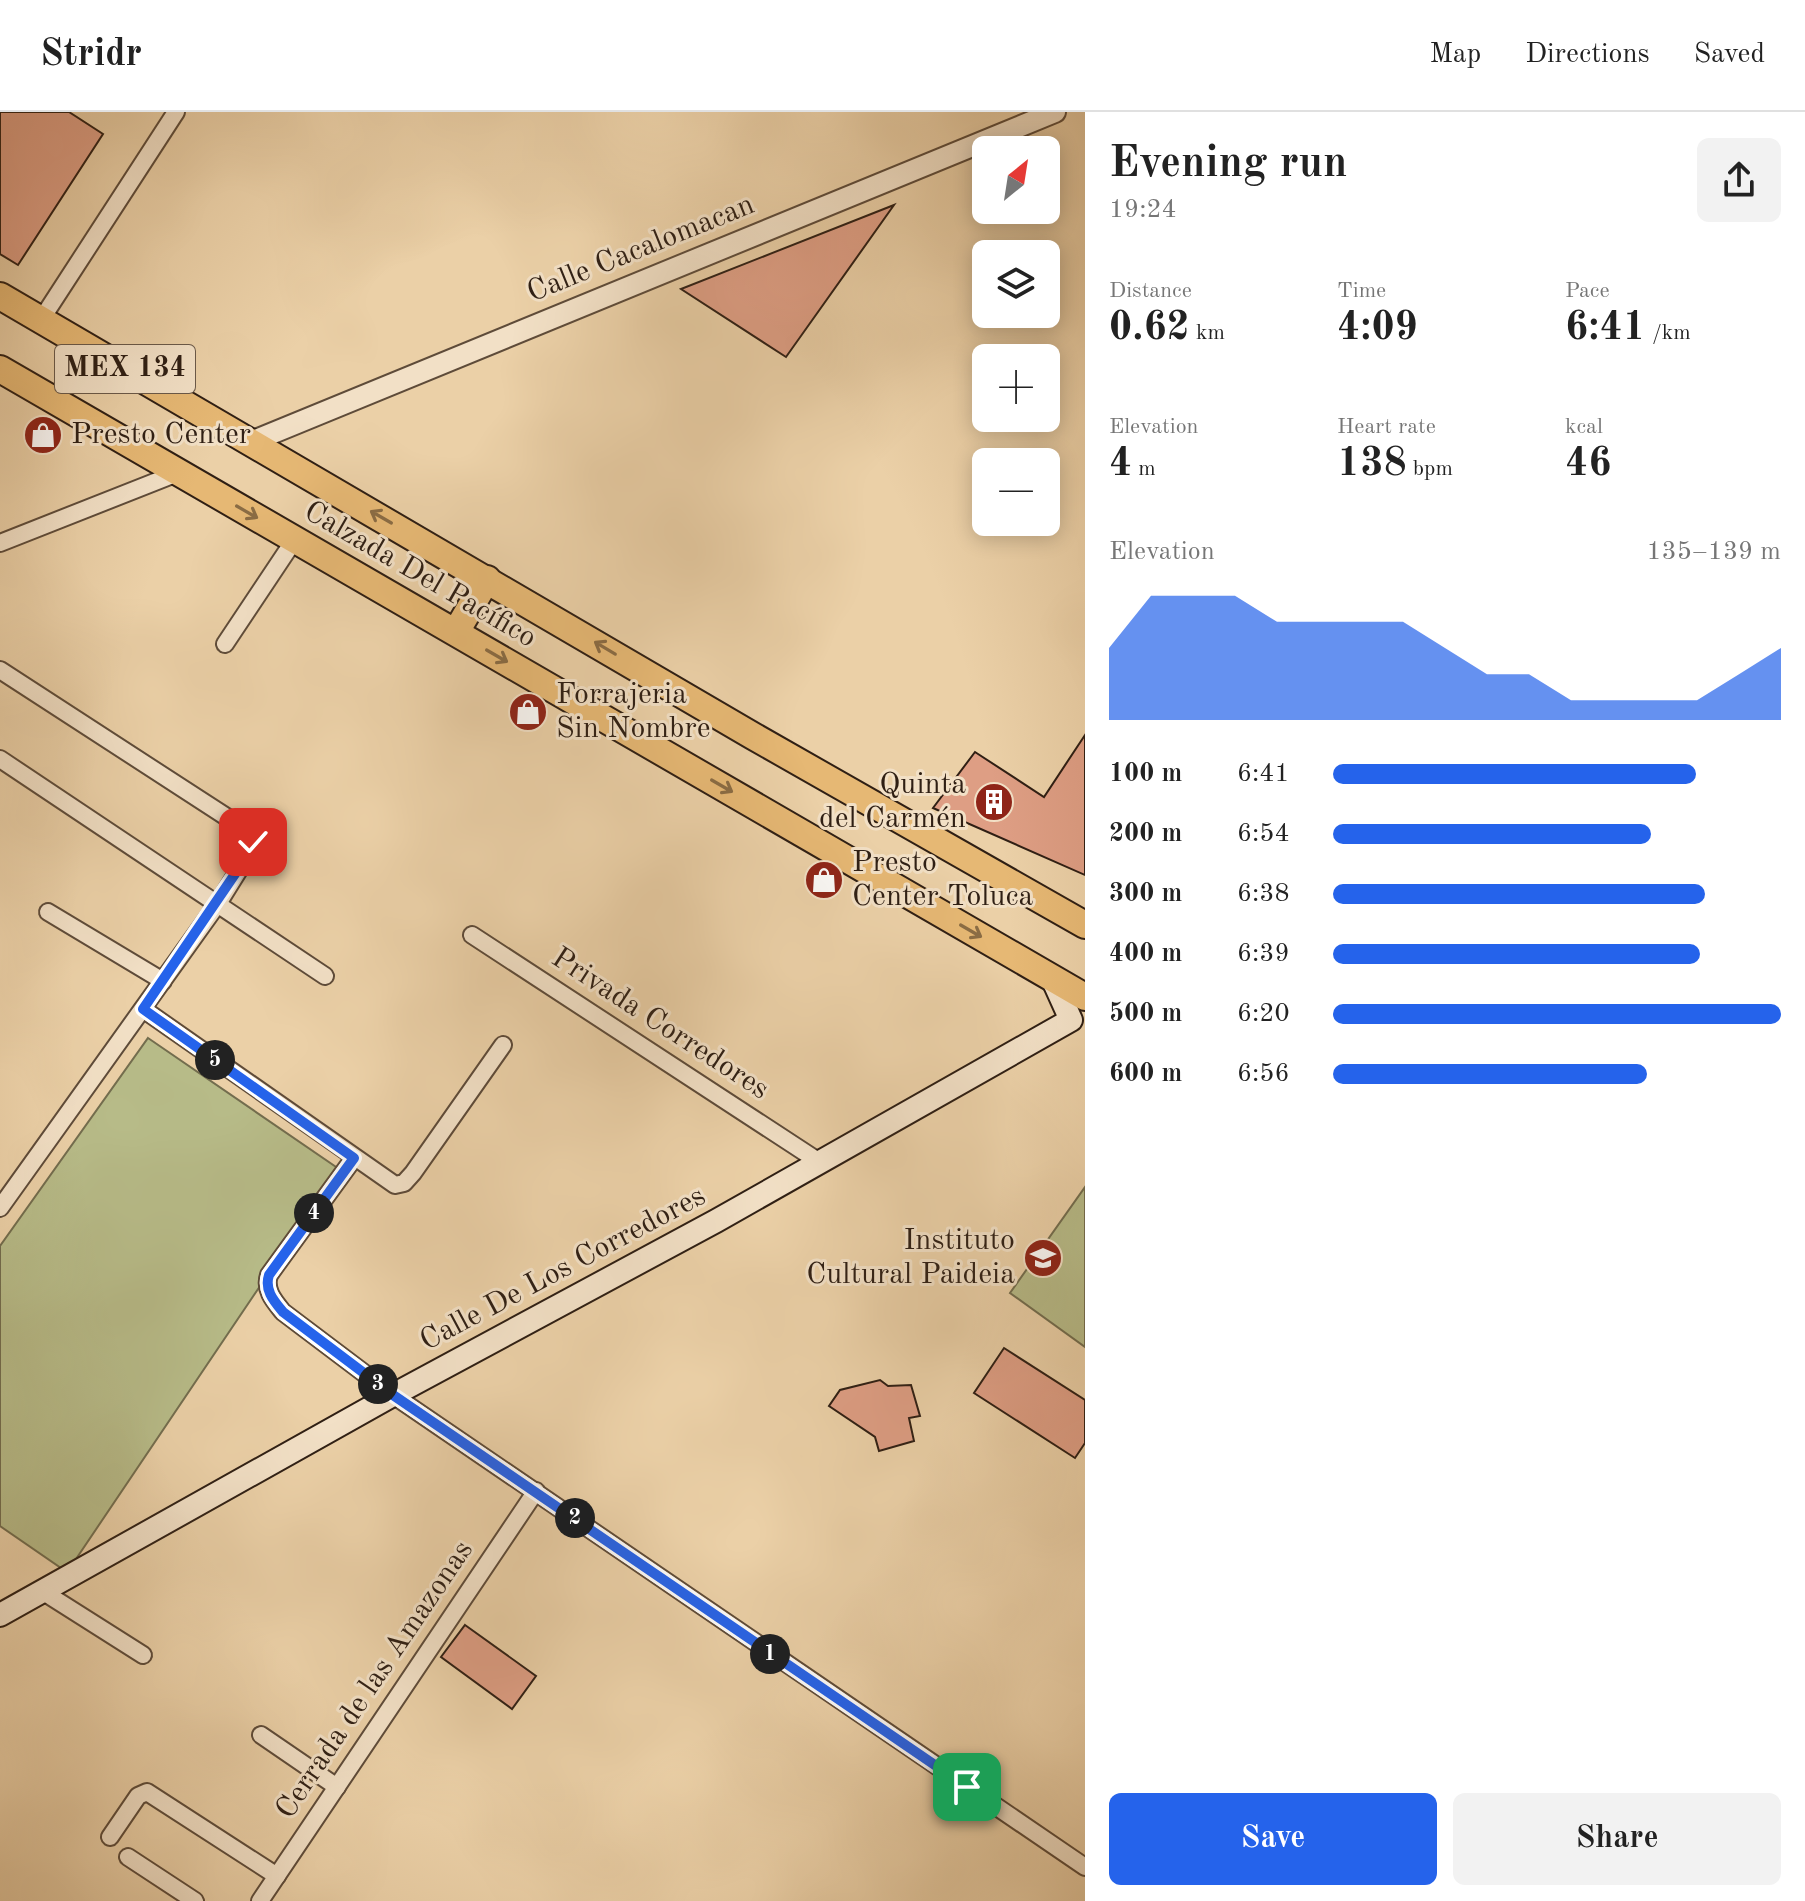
<!DOCTYPE html>
<html lang="en">
<head>
<meta charset="utf-8">
<style>
  body { margin:0; font-family:"Old Standard TT",serif; background:#f2f2f2; color:#222; height:100vh; display:flex; flex-direction:column; font-size:30px; white-space:nowrap }
  * { box-sizing:border-box; margin:0 }
  p { font-size:26px; color:#767676 }
  .icon { flex:none; width:44px; height:44px; fill:none; stroke:currentColor; stroke-width:2; stroke-linecap:round; stroke-linejoin:round }
  .map { position:relative; flex:1; overflow:hidden }
  .drawer { display:flex; flex-direction:column; background:#fff; width:720px }
  .drawer>* { flex:none }
  .needle { width:52px; rotate:30deg }
  .tools { position:absolute; left:972px; top:24px; display:grid; gap:16px }
  .tools a { display:grid; place-items:center; width:88px; height:88px; border-radius:12px; background:#fff; box-shadow:0 4px 20px #0003; font-size:40px }
  .pin { position:absolute; display:grid; place-items:center; width:68px; height:68px; color:#fff; margin:-34px; border-radius:16px; box-shadow:0 4px 12px #0006 }
  .km { position:absolute; width:40px; height:40px; margin:-20px; border-radius:50%; background:#222; color:#fff; font-size:22px; line-height:40px; text-align:center }
  .round { display:grid; place-items:center; flex:none; width:84px; height:84px; border-radius:12px; background:#f2f2f2 }
  .headline { display:flex; align-items:center; justify-content:space-between; height:136px; padding:0 24px }
  h1 { font-size:44px; font-weight:600; line-height:60px }
  .figures { display:grid; grid-template-columns:repeat(3,1fr); gap:12px; height:136px; padding:8px 24px }
  .figures div { display:grid; align-content:center }
  .figures b { font-size:40px; font-weight:600 }
  .figures small { font-size:22px; font-weight:400 }
  .figures p { font-size:22px }
  .chart { height:224px; padding:16px 24px }
  .chart p { display:flex; justify-content:space-between }
  .chart svg { width:100%; height:144px; margin-top:8px; fill:#2563eb; opacity:.7 }
  .primary-button { display:flex; gap:16px; margin-top:auto; padding:16px 24px }
  .primary-button a { flex:1; height:92px; border-radius:12px; background:#2563eb; color:#fff; font-size:32px; font-weight:600; line-height:92px; text-align:center }
  .primary-button a+a { background:#f2f2f2; color:#222 }
  ul { padding:0 24px; list-style:none; font-size:26px }
  li { display:grid; grid-template-columns:128px 96px 1fr; align-items:center; height:60px }
  li i { height:20px; border-radius:10px; background:#2563eb }
  header { display:flex; align-items:center; gap:48px; box-sizing:border-box; height:112px; padding:0 40px; background:#fff; border-bottom:2px solid #e0e0e0 }
  header strong { font-size:38px }
  nav { display:flex; gap:44px; margin-inline-start:auto; font-size:28px }
  main { display:flex; flex:1; min-height:0 }
  .map>svg:first-child { display:block }
  .green { fill:#b7bb88; stroke:#736d4e; stroke-width:2 }
  .building { fill:#de9e84; stroke:#2f1f14; stroke-width:2 }
  .lines { fill:none; stroke-linecap:round; stroke-linejoin:round }
  .minor-casing { stroke:#5e4b39; stroke-width:20 }
  .tertiary-casing { stroke:#5e4b39; stroke-width:24 }
  .secondary-casing { stroke:#2f1f14; stroke-width:26 }
  .primary-casing { stroke:#2f1f14; stroke-width:30 }
  .minor { stroke:#f2e0c6; stroke-width:16 }
  .tertiary { stroke:#f2e0c6; stroke-width:20 }
  .secondary { stroke:#f2e0c6; stroke-width:22 }
  .primary { stroke:#e6b874; stroke-width:26 }
  .oneway { stroke:#8a6c44 }
  .route-casing { stroke:#fff; stroke-width:16 }
  .route { stroke:#2563eb; stroke-width:10 }
  .labels { text-anchor:middle; dominant-baseline:central; stroke-width:6; stroke-linejoin:round; paint-order:stroke }
  .shield { fill:#f2e0c6; stroke:#6a5949; stroke-width:2 }
  .shield-label { font-size:28px; font-weight:bold; fill:#2f1f14 }
  .street-label { font-size:30px; fill:#2f1f14; stroke:#f2e0c6 }
  .poi-label { font-size:30px; fill:#2f1f14; stroke:#f2e0c6; text-anchor:start }
</style>
</head>
<body>
<header>
<strong>Stridr</strong>
<nav><a>Map</a><a>Directions</a><a>Saved</a></nav>
</header>
<main>
<div class="map">
<svg width="1085" height="1789" viewBox="0 0 1085 1789">
  <rect width="100%" height="100%" fill="#ebd0a7"/>
  <filter id="stains"><feTurbulence type="fractalNoise" baseFrequency=".0025" numOctaves="4"/><feColorMatrix values="0 0 0 0 .2 0 0 0 0 .09 0 0 0 0 .02 0 0 0 .5 -.17"/></filter>
  <radialGradient id="worn" r=".72"><stop offset=".6" stop-color="#630" stop-opacity="0"/><stop offset="1" stop-color="#630" stop-opacity=".3"/></radialGradient>
  <g class="green">
    <path d="M148 926 339 1057 76 1447 61 1456 0 1414V1134Z"/>
    <path d="M1085 1075V1235L1010 1181Z"/>
  </g>
  <g class="building">
    <path d="M0 0H69L103 22 18 153 0 142Z"/>
    <path d="M894 93 786 245 681 177Z"/>
    <path d="M1085 623V763L933 696 975 640 1044 685Z"/>
    <path d="M1004 1236 1085 1288V1331L1075 1346 974 1281Z"/>
    <path d="M880 1268 888 1274 911 1273 920 1304 909 1306 914 1329 879 1339 875 1325 829 1294 840 1278Z"/>
    <path d="M465 1513 536 1564 512 1597 441 1545Z"/>
  </g>
  <g class="lines">
    <defs>
      <g id="minor">
        <path d="M41 208 176 0"/>
        <path d="M0 431 180 360"/>
        <path d="M225 532 295 427"/>
        <path d="M0 558 242 715 253 730 252 737 219 790 0 1096"/>
        <path d="M0 647 325 864"/>
        <path d="M48 800 163 869"/>
        <path d="M472 823 818 1049"/>
        <path d="M143 897 395 1073 404 1071 413 1061 503 933"/>
        <path d="M354 1046 269 1163C264 1178 274 1189 283 1200L393 1283 1085 1755"/>
        <path d="M42 1479 143 1543"/>
        <path d="M261 1623 337 1675"/>
        <path d="M110 1725 138 1684 147 1680 277 1764"/>
        <path d="M128 1745 195 1789"/>
        <path d="M260 1789 536 1379"/>
      </g>
      <path id="tertiary" d="M251 330 1055 0"/>
      <path id="secondary" d="M0 1503 393 1283 716 1109 1071 908 1052 866"/>
      <g id="primary">
        <path d="M0 184 753 624 1085 813"/>
        <path d="M0 257 1085 885"/>
        <path d="M456 520 487 467"/>
      </g>
    </defs>
    <use href="#minor" class="minor-casing"/>
    <use href="#tertiary" class="tertiary-casing"/>
    <use href="#secondary" class="secondary-casing"/>
    <use href="#primary" class="primary-casing"/>
    <use href="#minor" class="minor"/>
    <use href="#tertiary" class="tertiary"/>
    <use href="#secondary" class="secondary"/>
    <use href="#primary" class="primary"/>
  </g>
  <defs><path id="oneway-shaft" d="M-6 0H5M1.5-3L5.5 0L1.5 3" fill="none" stroke-width="1.6" stroke-linecap="round" stroke-linejoin="round" transform="scale(2)"/></defs>
  <g class="oneway">
    <use href="#oneway-shaft" transform="translate(247 400) rotate(30)"/>
    <use href="#oneway-shaft" transform="translate(381 405) rotate(-150)"/>
    <use href="#oneway-shaft" transform="translate(605 536) rotate(-149)"/>
    <use href="#oneway-shaft" transform="translate(497 544) rotate(30)"/>
    <use href="#oneway-shaft" transform="translate(722 674) rotate(30)"/>
    <use href="#oneway-shaft" transform="translate(971 819) rotate(30)"/>
  </g>
  <g class="lines">
    <defs>
      <path id="route" d="M253 730 252 737 143 897 354 1046 269 1163C264 1178 274 1189 283 1200L393 1283 967 1675"/>
    </defs>
    <use href="#route" class="route-casing"/>
    <use href="#route" class="route"/>
  </g>
  <defs>
    <symbol id="shop-disc" viewBox="-11 -11 22 22"><circle r="9.5" fill="#8f2418" stroke="#f2e0c6"/><path d="M-5-2.5h2.3a2.7 3.5 0 0 1 5.4 0H5L5.5 6h-11ZM-1.5-2.5h3a1.5 2.3 0 0 0-3 0Z" fill="#fff"/></symbol>
    <symbol id="building-disc" viewBox="-11 -11 22 22"><circle r="9.5" fill="#8f2418" stroke="#f2e0c6"/><path d="M-4-6H4V6H1V3H-1V6H-4ZM-2.5-4.3h1.7v1.8h-1.7ZM.8-4.3h1.7v1.8H.8ZM-2.5-1h1.7V.8h-1.7ZM.8-1h1.7V.8H.8Z" fill="#fff"/></symbol>
    <symbol id="school-disc" viewBox="-11 -11 22 22"><circle r="9.5" fill="#8f2418" stroke="#f2e0c6"/><path d="M0-5L7-2L0 1L-7-2ZM-4 1L0 2.5L4 1V4Q0 6-4 4Z" fill="#fff"/></symbol>
  </defs>
  <g fill-rule="evenodd">
    <use href="#shop-disc" x="21" y="301" width="44" height="44"/>
    <use href="#shop-disc" x="506" y="578" width="44" height="44"/>
    <use href="#building-disc" x="972" y="668" width="44" height="44"/>
    <use href="#shop-disc" x="802" y="746" width="44" height="44"/>
    <use href="#school-disc" x="1021" y="1124" width="44" height="44"/>
  </g>
  <g class="labels">
    <rect class="shield" x="55" y="233" width="140" height="48" rx="6"/>
    <g class="shield-label">
      <text x="125" y="257">MEX 134</text>
    </g>
    <g class="street-label">
      <text transform="translate(641 137) rotate(-22)">Calle Cacalomacan</text>
      <text transform="translate(420 463) rotate(30)">Calzada Del Pacífico</text>
      <text transform="translate(660 912) rotate(33)">Privada Corredores</text>
      <text transform="translate(563 1157) rotate(-28)">Calle De Los Corredores</text>
      <text transform="translate(375 1568) rotate(-56)">Cerrada de las Amazonas</text>
    </g>
    <g class="poi-label">
      <text x="71" y="323">Presto Center</text>
      <text x="556" y="583">Forrajeria<tspan x="556" dy="34">Sin Nombre</tspan></text>
      <text x="966" y="673" text-anchor="end">Quinta<tspan x="966" dy="34">del Carmén</tspan></text>
      <text x="852" y="751">Presto<tspan x="852" dy="34">Center Toluca</tspan></text>
      <text x="1015" y="1129" text-anchor="end">Instituto<tspan x="1015" dy="34">Cultural Paideia</tspan></text>
    </g>
  </g>
  <rect width="100%" height="100%" filter="url(#stains)"/>
  <rect width="100%" height="100%" fill="url(#worn)"/>
</svg>
<div class="tools">
<a><svg class="needle" viewBox="-14 -14 28 28"><path d="M0-13l5 13h-10z" fill="#e53935"/><path d="M0 13l5-13h-10z" fill="#767676"/></svg></a>
<a><svg class="icon" aria-label="layers" viewBox="0 0 24 24"><path d="M12 4l9 5-9 5-9-5zM3 14l9 5 9-5"/></svg></a>
<a>+</a>
<a>−</a>
</div>
<div class="pin" style="left:967px;top:1675px;background:#1e9e55"><svg class="icon" aria-label="arrive" viewBox="0 0 24 24"><path d="M6 21V4h12l-3 4 3 4H6"/></svg></div>
<div class="pin" style="left:253px;top:730px;background:#d93025"><svg class="icon" aria-label="check" viewBox="0 0 24 24"><path d="M5 12l5 5 9-10"/></svg></div>
<b class="km" style="left:770px;top:1542px">1</b>
<b class="km" style="left:575px;top:1406px">2</b>
<b class="km" style="left:378px;top:1272px">3</b>
<b class="km" style="left:314px;top:1101px">4</b>
<b class="km" style="left:215px;top:948px">5</b>
</div>
<section class="drawer">
<div class="headline"><div><h1>Evening run</h1><p>19:24</p></div><a class="round"><svg class="icon" aria-label="share" viewBox="0 0 24 24"><path d="M12 15V3M7 8l5-5 5 5M5 13v7h14v-7"/></svg></a></div>
<div class="figures">
<div><p>Distance</p><b>0.62<small> km</small></b></div>
<div><p>Time</p><b>4:09</b></div>
<div><p>Pace</p><b>6:41<small> /km</small></b></div>
</div>
<div class="figures">
<div><p>Elevation</p><b>4<small> m</small></b></div>
<div><p>Heart rate</p><b>138<small> bpm</small></b></div>
<div><p>kcal</p><b>46</b></div>
</div>
<div class="chart"><p><span>Elevation</span>135–139 m</p>
<svg viewBox="0 0 160 44" preserveAspectRatio="none"><path d="M0 44V22L10 6L20 6L30 6L40 14L50 14L60 14L70 14L80 22L90 30L100 30L110 38L120 38L130 38L140 38L150 30L160 22V44z"/></svg>
</div>
<ul>
<li><b>100 m</b>6:41<i style="width:81%"></i></li>
<li><b>200 m</b>6:54<i style="width:71%"></i></li>
<li><b>300 m</b>6:38<i style="width:83%"></i></li>
<li><b>400 m</b>6:39<i style="width:82%"></i></li>
<li><b>500 m</b>6:20<i style="width:100%"></i></li>
<li><b>600 m</b>6:56<i style="width:70%"></i></li>
</ul>
<div class="primary-button"><a>Save</a><a>Share</a></div>
</section>
</main>
</body>
</html>
